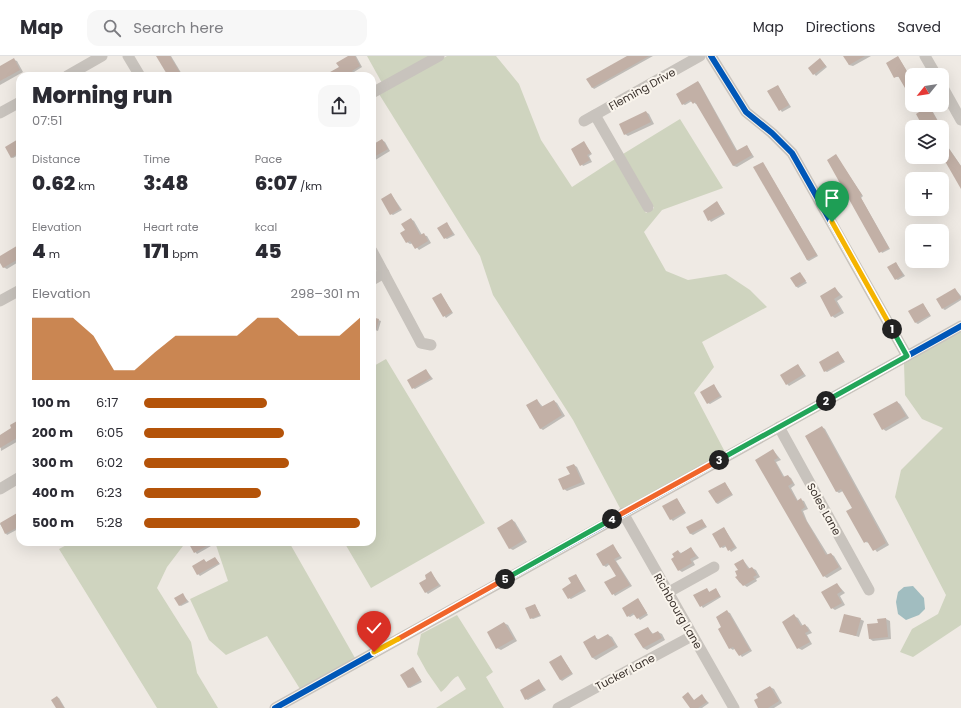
<!DOCTYPE html>
<html lang="en">
<head>
<meta charset="utf-8">
<style>
  body { margin:0; font-family:Poppins,sans-serif; background:#f7f7f7; color:#2b2b33; height:100vh; display:flex; flex-direction:column; font-size:15px; white-space:nowrap }
  * { box-sizing:border-box; margin:0 }
  p { font-size:13px; color:#7c7c81 }
  .icon { flex:none; width:22px; height:22px; fill:none; stroke:currentColor; stroke-width:2; stroke-linecap:round; stroke-linejoin:round }
  .map { position:relative; flex:1; overflow:hidden }
  .sheet { position:absolute; left:16px; top:16px; width:360px; height:474px; display:flex; flex-direction:column; background:#fff; border-radius:12px; box-shadow:0 4px 16px #0002 }
  .sheet>* { flex:none }
  .needle { width:26px; rotate:240deg }
  .tools { position:absolute; left:905px; top:12px; display:grid; gap:8px }
  .tools a { display:grid; place-items:center; width:44px; height:44px; border-radius:8px; background:#fff; box-shadow:0 4px 16px #0002; font-size:20px }
  .pin { position:absolute; display:grid; place-items:center; width:34px; height:34px; color:#fff; margin:-41px -17px; border-radius:50% 50% 50% 0; rotate:-45deg; box-shadow:0 0 4px #0007 }
  .pin .icon { rotate:45deg }
  .km { position:absolute; width:20px; height:20px; margin:-10px; border-radius:50%; background:#222; color:#fff; font-size:11px; line-height:20px; text-align:center }
  .round { display:grid; place-items:center; flex:none; width:42px; height:42px; border-radius:12px; background:#f7f7f7 }
  .headline { display:flex; align-items:center; justify-content:space-between; height:68px; padding:0 16px }
  h1 { font-size:22px; font-weight:800; line-height:30px }
  .metrics { display:grid; grid-template-columns:repeat(3,1fr); gap:6px; height:68px; padding:4px 16px }
  .metrics div { display:grid; align-content:center }
  .metrics b { font-size:20px; font-weight:800 }
  .metrics small { font-size:11px; font-weight:400 }
  .metrics p { font-size:11px }
  .chart { height:112px; padding:8px 16px }
  .chart p { display:flex; justify-content:space-between }
  .chart svg { width:100%; height:72px; margin-top:4px; fill:#b45309; opacity:.7 }
  ul { padding:0 16px; list-style:none; font-size:13px }
  li { display:grid; grid-template-columns:64px 48px 1fr; align-items:center; height:30px }
  li i { height:10px; border-radius:5px; background:#b45309 }
  header { display:flex; align-items:center; gap:24px; box-sizing:border-box; height:56px; padding:0 20px; background:#fff; border-bottom:1px solid #e1e1e2 }
  header strong { font-size:19px }
  nav { display:flex; gap:22px; margin-inline-start:auto; font-size:14px }
  .search { width:280px; height:36px; background:#f7f7f7; display:flex; align-items:center; gap:10px; box-sizing:border-box; padding:0 14px; border-radius:12px; color:#7c7c81; font-size:15px }
  .map>svg:first-child { display:block }
  .green { fill:#cfd4bf }
  .water { fill:#a1bdc0 }
  .shadow { fill:#0003 }
  .building { fill:#c2b0a6 }
  .lines { fill:none; stroke-linecap:round; stroke-linejoin:round }
  .minor { stroke:#c8c3bd; stroke-width:11 }
  .cycleway-casing { stroke:#faf5ed; stroke-width:8 }
  .cycleway { stroke:#0057b8; stroke-width:6 }
  .split-1-casing { stroke:#fff; stroke-width:8 }
  .split-2-casing { stroke:#fff; stroke-width:8 }
  .split-3-casing { stroke:#fff; stroke-width:8 }
  .split-4-casing { stroke:#fff; stroke-width:8 }
  .split-5-casing { stroke:#fff; stroke-width:8 }
  .split-6-casing { stroke:#fff; stroke-width:8 }
  .split-7-casing { stroke:#fff; stroke-width:8 }
  .split-1 { stroke:#f5b400; stroke-width:5 }
  .split-2 { stroke:#22a559; stroke-width:5 }
  .split-3 { stroke:#22a559; stroke-width:5 }
  .split-4 { stroke:#f0652b; stroke-width:5 }
  .split-5 { stroke:#22a559; stroke-width:5 }
  .split-6 { stroke:#f0652b; stroke-width:5 }
  .split-7 { stroke:#f5b400; stroke-width:5 }
  .labels { text-anchor:middle; dominant-baseline:central; stroke-width:4; stroke-linejoin:round; paint-order:stroke }
  .street-label { font-size:11px; fill:#39302b; stroke:#faf5ed }
</style>
</head>
<body>
<header>
<strong>Map</strong>
<div class="search"><svg class="icon" aria-label="search" viewBox="0 0 24 24"><circle cx="10" cy="10" r="6"/><path d="M15 15l6 6"/></svg>Search here</div>
<nav><a>Map</a><a>Directions</a><a>Saved</a></nav>
</header>
<div class="map">
<svg width="961" height="652" viewBox="0 0 961 652">
  <rect width="100%" height="100%" fill="#efeae4"/>
  <g class="green">
    <path d="M367 0H430L382 27Z"/>
    <path d="M447 0H496L519 28 541 84 572 131 615 103 646 157 654 152 623 98 680 63 723 132 662 154 644 176 666 215 688 224 726 218 750 234 767 251 702 286 714 311 694 337 725 396 621 454 573 364 493 239 480 200 379 38Z"/>
    <path d="M961 275V569L913 601 900 596 912 573 938 558 946 539 895 441 901 414 943 372 922 363 905 339 904 307Z"/>
    <path d="M386 303 485 467 371 532 344 486H372V311Z"/>
    <path d="M72 486H186L167 511 157 532 191 586 197 617 218 652H157L59 493Z"/>
    <path d="M215 486H289L355 602 300 633 267 580 226 599 209 584 190 543 228 525Z"/>
    <path d="M457 559 493 616 486 621 504 652H436L466 633 458 620C451 623 448 631 441 636L427 616 417 598 421 578Z"/>
  </g>
  <path class="water" d="M913 530 924 542 925 553 919 559 906 564 898 558 896 546 898 536 904 531Z"/>
  <g class="shadow">
    <path d="M158 0H171L183 20H169Z"/>
    <path d="M350 0H356L362 11 354 16 356 20H325L340 11Z"/>
    <path d="M629 0H653L594 33 592 31Z"/>
    <path d="M845 0H871L853 10 849 9Z"/>
    <path d="M898 1 912 23V42L900 21H895Z"/>
    <path d="M820 3 827 11 816 20 809 12Z"/>
    <path d="M14 4 17 5 23 16 0 29V11Z"/>
    <path d="M698 26 700 28 738 96 747 90 754 101 737 111 734 110 697 48H696L692 45 685 49 683 48Z"/>
    <path d="M778 30 791 51 782 56 768 35Z"/>
    <path d="M916 49H929L938 65 928 71H924L917 58 920 56Z"/>
    <path d="M646 56 649 58 654 68 628 80 625 78Z"/>
    <path d="M942 82 961 110V131L942 98Z"/>
    <path d="M20 83V98L13 102 11 101Z"/>
    <path d="M382 84 385 86 390 95 372 106V90Z"/>
    <path d="M584 87 592 98 589 100 592 106 583 110 572 93Z"/>
    <path d="M836 100 863 140 861 142 890 193 882 197Z"/>
    <path d="M763 107 818 200 809 205 807 204Z"/>
    <path d="M391 138 402 154 393 159 391 158Z"/>
    <path d="M717 146 725 158 711 166 704 156Z"/>
    <path d="M411 163 414 165 422 179 427 180 431 187 419 194 413 187 410 188 407 186 406 175Z"/>
    <path d="M447 167 455 179 447 183 445 182Z"/>
    <path d="M20 190V205L7 213 3 211 0 201Z"/>
    <path d="M896 207 905 220 898 224 896 223Z"/>
    <path d="M800 218 807 227 798 232 796 230Z"/>
    <path d="M835 232 843 241 837 245 844 257 835 262 832 260 821 241Z"/>
    <path d="M955 233 961 240V244L945 254 943 253Z"/>
    <path d="M441 238 453 257 446 262 433 243Z"/>
    <path d="M923 248 931 260 918 268 916 267Z"/>
    <path d="M372 258 376 259 375 263 381 265 378 275 372 273Z"/>
    <path d="M838 296 845 306 827 316 825 315Z"/>
    <path d="M798 309 806 320 789 330 787 328Z"/>
    <path d="M426 314 433 323 415 333 413 332Z"/>
    <path d="M714 329 722 341 710 348 708 347Z"/>
    <path d="M537 344 543 351 554 345 557 347 565 360 543 374 540 372Z"/>
    <path d="M897 346 900 348 909 362 886 375 883 373Z"/>
    <path d="M17 366 20 367V384L1 395 0 380 13 372Z"/>
    <path d="M822 371 825 373 889 489 877 496 870 487 865 486 848 455 853 452 843 435 839 437 836 435Z"/>
    <path d="M773 394 781 404 776 406 785 422 788 420 791 422 795 429 791 432 798 445 801 444 804 445 808 453 803 455 807 465 828 499 831 498 834 500 842 513 827 522 824 520 757 404Z"/>
    <path d="M574 409 577 411 585 428 567 435 564 433Z"/>
    <path d="M725 427 733 439 718 448 716 447Z"/>
    <path d="M677 443 686 457 673 465 671 463Z"/>
    <path d="M17 458 20 460V472L7 479 0 468Z"/>
    <path d="M512 464 515 466 527 486 513 494 509 492Z"/>
    <path d="M702 464 707 471 693 479 691 478 688 472Z"/>
    <path d="M724 472 737 492 731 496 727 490 723 492 721 491 714 478Z"/>
    <path d="M195 486H208L211 490 197 498 190 489Z"/>
    <path d="M613 490 622 502 616 505 632 530 615 540 606 527 617 520 610 508 606 511 603 509Z"/>
    <path d="M691 492 699 502 693 505 695 509 682 516 679 514 678 495 681 497Z"/>
    <path d="M215 502 220 508 200 520 198 518 204 504 207 507Z"/>
    <path d="M743 504 750 513 752 512 756 514 760 521 756 523 757 525 747 531 739 526 737 521Z"/>
    <path d="M431 517 441 530 428 538 426 536 428 523Z"/>
    <path d="M576 519 586 535 571 543 569 542Z"/>
    <path d="M837 528 845 537 840 540 845 549 835 554 832 552Z"/>
    <path d="M707 533 710 537 716 533 721 541 703 552 695 540Z"/>
    <path d="M183 539 189 546 181 550 179 549Z"/>
    <path d="M638 543 648 559 640 564 635 558 630 561 628 560Z"/>
    <path d="M535 549 541 560 533 563 531 562Z"/>
    <path d="M727 556 730 557 752 595 742 601 735 592 733 594 730 592 723 571Z"/>
    <path d="M794 560 798 562 803 570 805 569 808 571 812 577 807 579 812 588 802 594 798 592Z"/>
    <path d="M860 563 864 565 859 581 840 575Z"/>
    <path d="M886 563 890 565 891 583 873 585 870 583 879 568Z"/>
    <path d="M504 567 508 569 517 585 501 594 497 592Z"/>
    <path d="M648 572 654 579 658 576 662 578 665 584 647 594 643 592Z"/>
    <path d="M608 579 612 581 618 591 596 604 593 602 584 587 595 581 599 584Z"/>
    <path d="M561 600 573 618 562 625 560 623Z"/>
    <path d="M413 612 422 626 410 632 408 631Z"/>
    <path d="M539 624 546 634 528 644 526 643Z"/>
    <path d="M770 631 774 633 782 647 774 652H760Z"/>
    <path d="M688 637 694 645 702 640 709 647 702 652H691Z"/>
    <path d="M57 641 59 642 65 652H57Z"/>
  </g>
  <g class="building">
    <path d="M156 0H170L182 20H168Z"/>
    <path d="M348 0H355L360 10 352 15 355 20H323L339 11 336 7Z"/>
    <path d="M627 0H649L592 32 586 23Z"/>
    <path d="M843 0H865L849 9Z"/>
    <path d="M898 0 912 24V44L898 20 894 22 886 7Z"/>
    <path d="M14 2 20 14 0 25V10Z"/>
    <path d="M820 2 826 10 813 19 808 12Z"/>
    <path d="M698 25 736 95 747 89 752 99 733 110 695 46 693 48 690 44 682 49 676 38Z"/>
    <path d="M778 29 789 49 779 55 767 35Z"/>
    <path d="M929 50 937 64 923 71 916 58Z"/>
    <path d="M646 55 651 66 624 79 619 68Z"/>
    <path d="M20 82V96L11 102 5 91Z"/>
    <path d="M382 83 388 93 372 102V89Z"/>
    <path d="M942 83 961 110V133L942 100Z"/>
    <path d="M584 85 591 97 587 99 590 104 580 110 571 93Z"/>
    <path d="M836 98 862 139 860 140 889 192 879 197 827 104Z"/>
    <path d="M763 106 817 199 807 204 753 111Z"/>
    <path d="M391 137 400 153 390 159 381 143Z"/>
    <path d="M717 145 724 157 708 165 703 155Z"/>
    <path d="M411 162 420 179 424 177 428 185 415 193 410 185 406 187 400 177 405 174 401 168Z"/>
    <path d="M447 166 453 178 444 183 437 172Z"/>
    <path d="M20 188V202L3 212 0 207V200Z"/>
    <path d="M896 206 903 219 895 224 887 211Z"/>
    <path d="M800 216 806 225 796 231 790 222Z"/>
    <path d="M835 231 840 239 834 243 841 255 831 261 820 240Z"/>
    <path d="M955 232 961 242 942 253 936 243Z"/>
    <path d="M441 237 452 256 443 261 432 242Z"/>
    <path d="M923 247 930 259 915 267 908 255Z"/>
    <path d="M372 261 379 263 374 282H372Z"/>
    <path d="M838 295 844 305 824 316 819 306Z"/>
    <path d="M798 308 804 318 786 329 780 319Z"/>
    <path d="M426 313 431 322 412 333 407 324Z"/>
    <path d="M714 328 720 340 707 348 700 336Z"/>
    <path d="M537 343 541 351 554 344 562 359 540 373 526 349Z"/>
    <path d="M897 345 906 360 882 374 873 358Z"/>
    <path d="M17 365 20 369V380L0 392V379L11 372 10 369Z"/>
    <path d="M822 370 886 487 873 495 867 485 864 487 846 455 852 452 841 433 836 436 805 380Z"/>
    <path d="M773 393 778 402 774 404 783 421 788 419 793 427 788 430 797 445 801 442 805 451 801 454 804 461 826 499 831 497 839 511 823 521 755 404Z"/>
    <path d="M574 408 582 426 563 434 558 423 570 418 566 411Z"/>
    <path d="M725 426 732 438 716 447 708 435Z"/>
    <path d="M677 442 685 456 670 464 662 450Z"/>
    <path d="M17 457 20 462V470L5 478 0 467Z"/>
    <path d="M512 463 524 484 509 493 497 472Z"/>
    <path d="M702 463 706 470 690 478 686 471Z"/>
    <path d="M724 471 735 491 728 495 725 489 720 492 712 478Z"/>
    <path d="M193 486H214L194 497 189 488Z"/>
    <path d="M613 488 620 500 614 503 630 529 612 539 604 526 616 520 608 507 603 510 596 498Z"/>
    <path d="M691 491 696 500 690 503 692 507 678 515 671 503 674 501 672 498 678 494 680 498Z"/>
    <path d="M215 501 219 507 197 519 192 510 204 503 206 506Z"/>
    <path d="M743 503 748 513 752 511 757 519 753 521 755 523 743 530 735 521 737 520 735 515 738 514 734 508Z"/>
    <path d="M431 515 439 529 425 537 419 527 426 523 425 519Z"/>
    <path d="M576 518 584 533 568 543 562 533 571 527 568 522Z"/>
    <path d="M837 527 842 535 837 538 842 547 831 553 821 536Z"/>
    <path d="M707 532 709 536 716 532 720 540 700 551 693 539Z"/>
    <path d="M183 537 187 545 179 550 174 542Z"/>
    <path d="M638 542 647 557 637 563 633 557 627 561 622 552Z"/>
    <path d="M535 548 540 559 530 563 525 552Z"/>
    <path d="M727 554 750 594 739 600 733 591 729 593 718 573 721 571 716 561Z"/>
    <path d="M794 558 801 570 805 568 809 575 805 577 810 586 797 593 782 566Z"/>
    <path d="M844 558 861 562 856 580 839 576Z"/>
    <path d="M886 562 888 581 869 583 867 568 878 567 877 563Z"/>
    <path d="M504 566 514 583 496 593 487 576Z"/>
    <path d="M648 571 652 578 658 575 662 582 643 592 634 578Z"/>
    <path d="M608 578 615 589 592 602 583 586 595 579 597 584Z"/>
    <path d="M561 599 572 617 560 624 549 606Z"/>
    <path d="M413 611 421 624 408 632 400 619Z"/>
    <path d="M539 623 544 633 525 644 520 634Z"/>
    <path d="M770 630 779 645 768 652H758L754 644 758 642 756 638Z"/>
    <path d="M688 636 694 644 702 638 707 646 698 652H690L682 641Z"/>
    <path d="M57 640 64 652H56L51 644Z"/>
  </g>
  <g class="lines">
    <g class="minor">
      <path d="M128 0 140 20"/>
      <path d="M711 0 746 56 772 77 792 97 907 300"/>
      <path d="M925 0 936 19"/>
      <path d="M67 20 102 0"/>
      <path d="M942 30 961 64"/>
      <path d="M372 37 439 0"/>
      <path d="M0 57 20 46"/>
      <path d="M595 59 648 151"/>
      <path d="M584 65 700 0"/>
      <path d="M372 195 419 283 421 287 431 289"/>
      <path d="M372 224 384 217"/>
      <path d="M0 245 20 234"/>
      <path d="M779 371 869 534"/>
      <path d="M0 433 20 421"/>
      <path d="M623 457 734 652"/>
      <path d="M667 537 714 511"/>
      <path d="M275 652 961 270"/>
      <path d="M558 652 692 580"/>
    </g>
    <defs>
      <g id="cycleway">
        <path d="M711 0 746 56 772 77 792 97 907 300"/>
        <path d="M275 652 961 270"/>
      </g>
    </defs>
    <use href="#cycleway" class="cycleway-casing"/>
    <use href="#cycleway" class="cycleway"/>
  </g>
  <g class="lines">
    <defs>
      <path id="split-1" d="M832 166 892 273"/>
      <path id="split-2" d="M826 345 907 300 892 273"/>
      <path id="split-3" d="M719 404 826 345"/>
      <path id="split-4" d="M612 463 719 404"/>
      <path id="split-5" d="M505 523 612 463"/>
      <path id="split-6" d="M398 583 505 523"/>
      <path id="split-7" d="M374 596 398 583"/>
    </defs>
    <use href="#split-1" class="split-1-casing"/>
    <use href="#split-2" class="split-2-casing"/>
    <use href="#split-3" class="split-3-casing"/>
    <use href="#split-4" class="split-4-casing"/>
    <use href="#split-5" class="split-5-casing"/>
    <use href="#split-6" class="split-6-casing"/>
    <use href="#split-7" class="split-7-casing"/>
    <use href="#split-1" class="split-1"/>
    <use href="#split-2" class="split-2"/>
    <use href="#split-3" class="split-3"/>
    <use href="#split-4" class="split-4"/>
    <use href="#split-5" class="split-5"/>
    <use href="#split-6" class="split-6"/>
    <use href="#split-7" class="split-7"/>
  </g>
  <g class="labels">
    <g class="street-label">
      <text transform="translate(642 33) rotate(-29)">Fleming Drive</text>
      <text transform="translate(824 453) rotate(61)">Soles Lane</text>
      <text transform="translate(678 555) rotate(60)">Richbourg Lane</text>
      <text transform="translate(625 616) rotate(-28)">Tucker Lane</text>
    </g>
  </g>
</svg>
<div class="tools">
<a><svg class="needle" viewBox="-14 -14 28 28"><path d="M0-13l5 13h-10z" fill="#e53935"/><path d="M0 13l5-13h-10z" fill="#7c7c81"/></svg></a>
<a><svg class="icon" aria-label="layers" viewBox="0 0 24 24"><path d="M12 4l9 5-9 5-9-5zM3 14l9 5 9-5"/></svg></a>
<a>+</a>
<a>−</a>
</div>
<div class="pin" style="left:832px;top:166px;background:#1e9e55"><svg class="icon" aria-label="arrive" viewBox="0 0 24 24"><path d="M6 21V4h12l-3 4 3 4H6"/></svg></div>
<div class="pin" style="left:374px;top:596px;background:#d93025"><svg class="icon" aria-label="check" viewBox="0 0 24 24"><path d="M5 12l5 5 9-10"/></svg></div>
<b class="km" style="left:892px;top:273px">1</b>
<b class="km" style="left:826px;top:345px">2</b>
<b class="km" style="left:719px;top:404px">3</b>
<b class="km" style="left:612px;top:463px">4</b>
<b class="km" style="left:505px;top:523px">5</b>
<section class="sheet">
<div class="headline"><div><h1>Morning run</h1><p>07:51</p></div><a class="round"><svg class="icon" aria-label="share" viewBox="0 0 24 24"><path d="M12 15V3M7 8l5-5 5 5M5 13v7h14v-7"/></svg></a></div>
<div class="metrics">
<div><p>Distance</p><b>0.62<small> km</small></b></div>
<div><p>Time</p><b>3:48</b></div>
<div><p>Pace</p><b>6:07<small> /km</small></b></div>
</div>
<div class="metrics">
<div><p>Elevation</p><b>4<small> m</small></b></div>
<div><p>Heart rate</p><b>171<small> bpm</small></b></div>
<div><p>kcal</p><b>45</b></div>
</div>
<div class="chart"><p><span>Elevation</span>298–301 m</p>
<svg viewBox="0 0 160 44" preserveAspectRatio="none"><path d="M0 44V6L10 6L20 6L30 17L40 38L50 38L60 27L70 17L80 17L90 17L100 17L110 6L120 6L130 17L140 17L150 17L160 6V44z"/></svg>
</div>
<ul>
<li><b>100 m</b>6:17<i style="width:57%"></i></li>
<li><b>200 m</b>6:05<i style="width:65%"></i></li>
<li><b>300 m</b>6:02<i style="width:67%"></i></li>
<li><b>400 m</b>6:23<i style="width:54%"></i></li>
<li><b>500 m</b>5:28<i style="width:100%"></i></li>
</ul>
</section>
</div>
</body>
</html>
